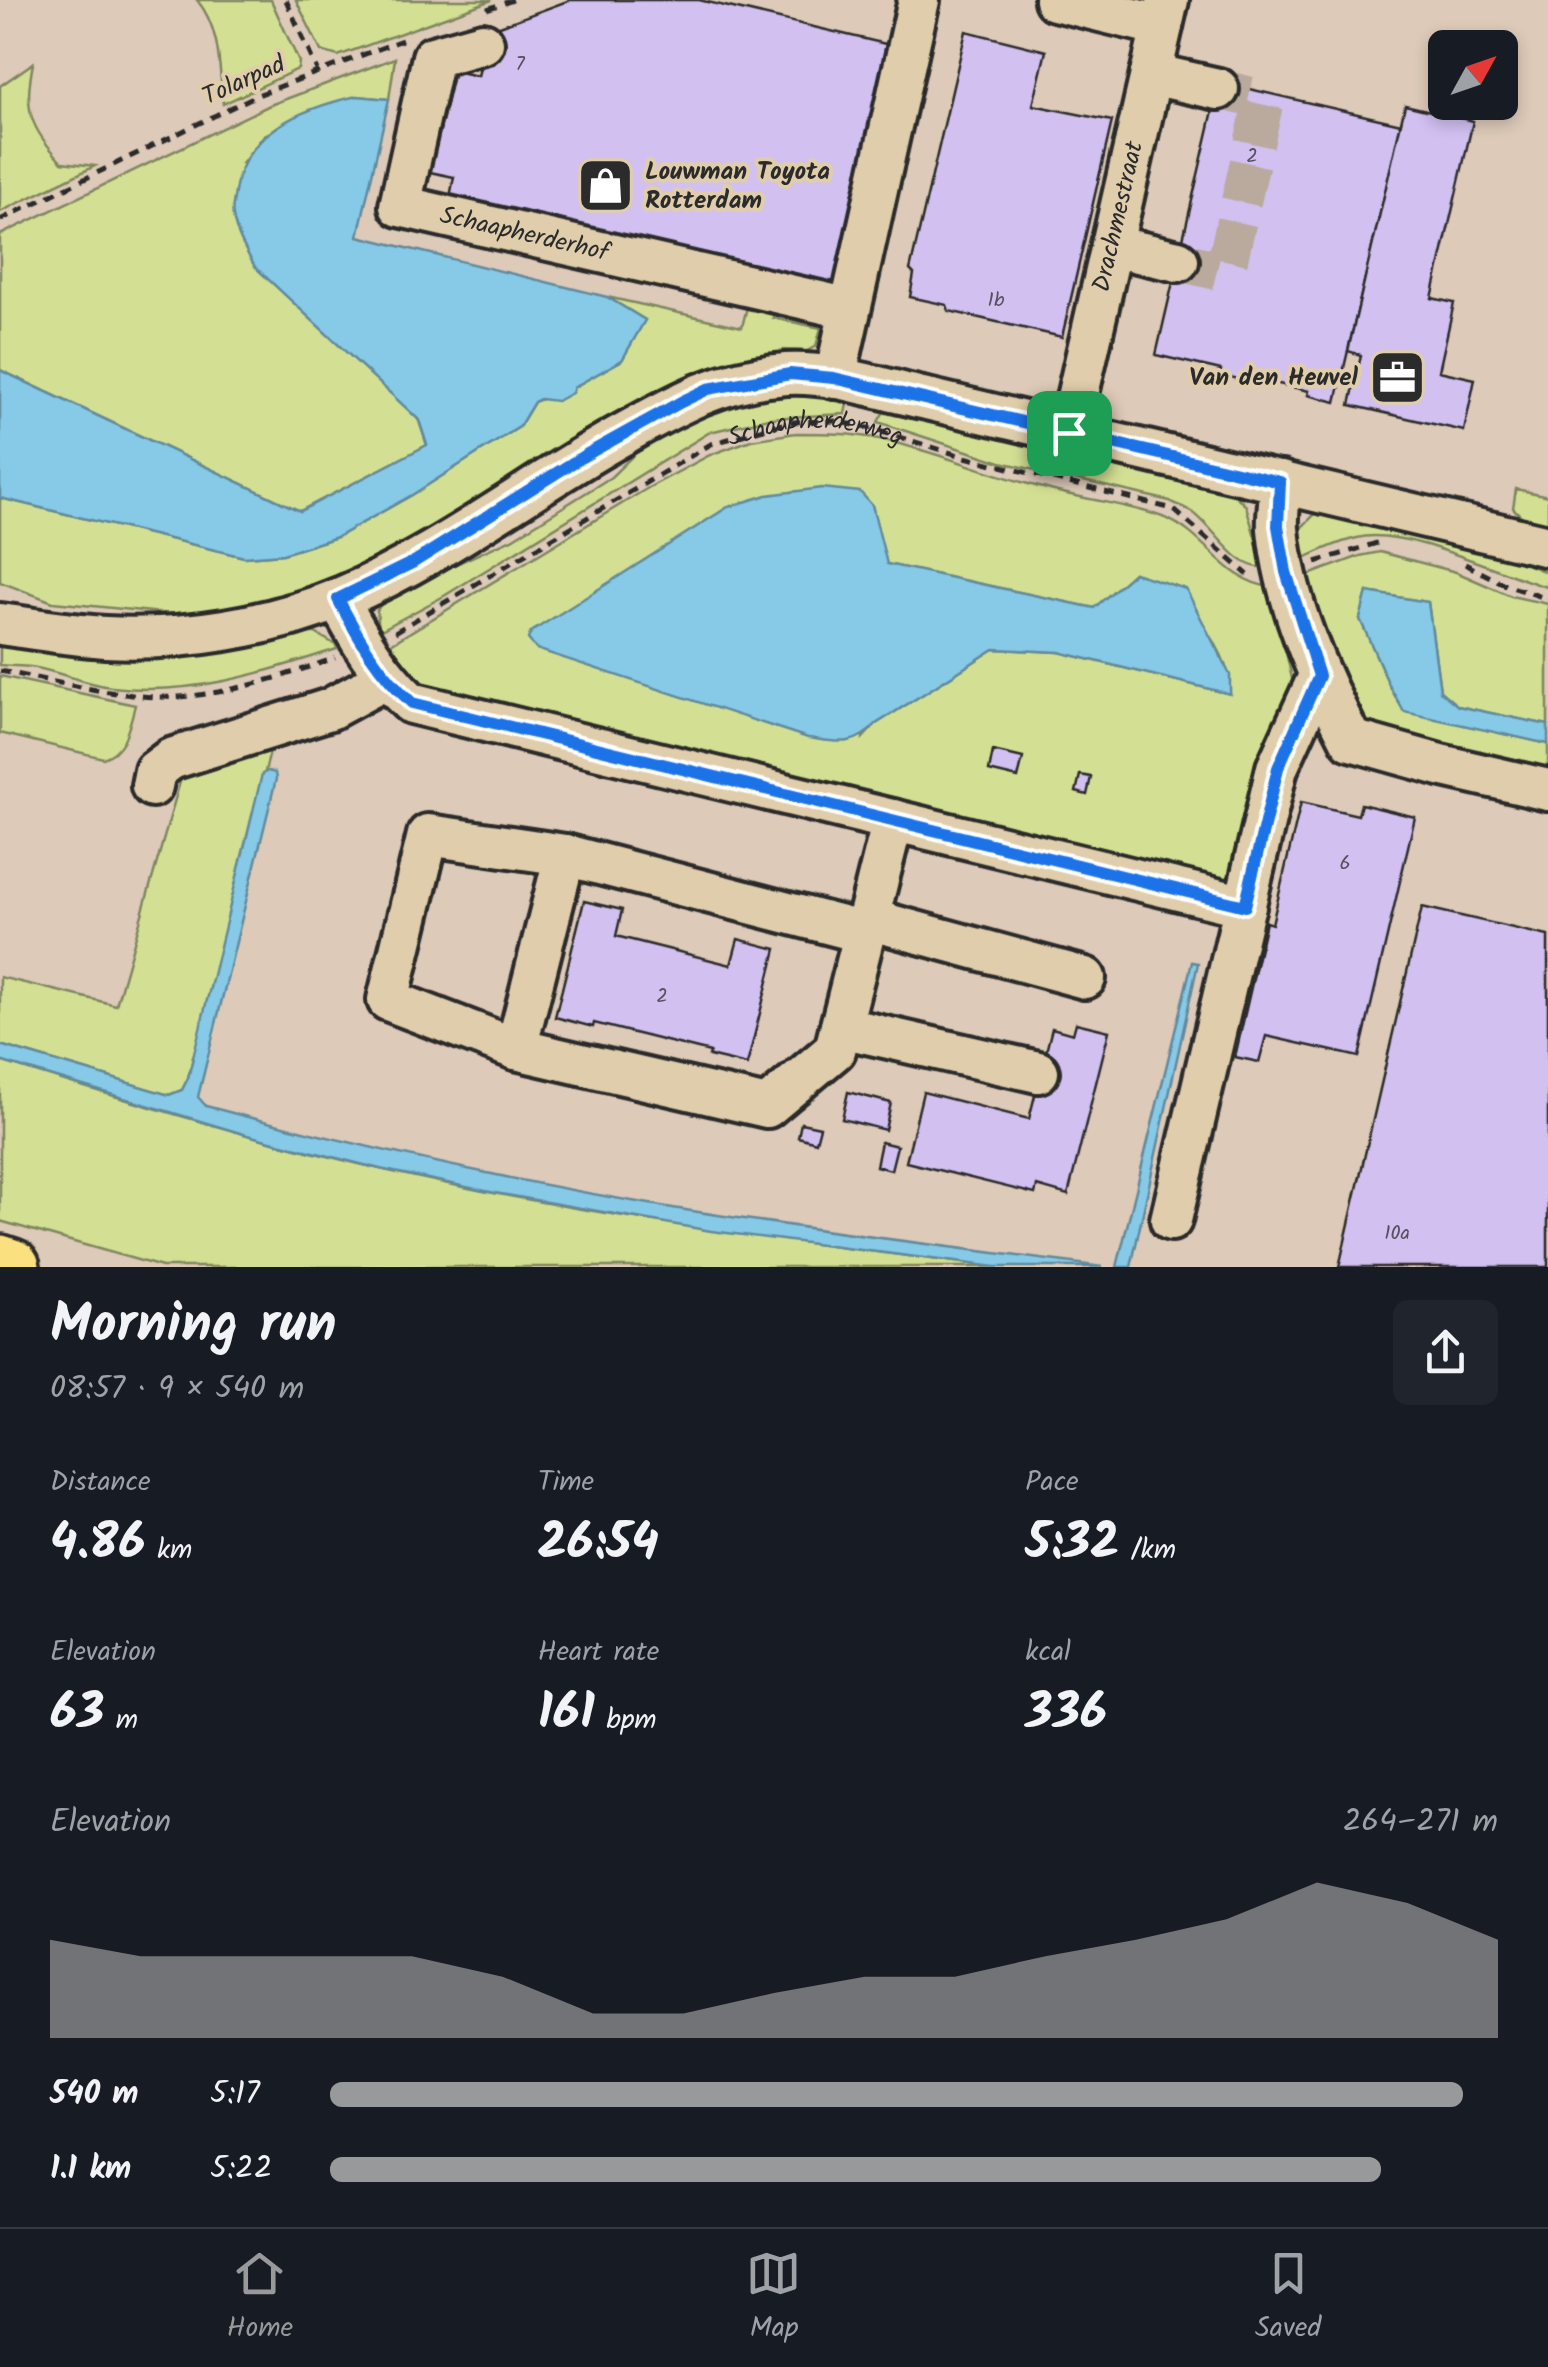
<!DOCTYPE html>
<html lang="en">
<head>
<meta charset="utf-8">
<style>
  body { margin:0; font-family:Kalam,sans-serif; background:#20242c; color:#f1f3f6; height:100vh; display:flex; flex-direction:column; font-size:38px; white-space:nowrap }
  * { box-sizing:border-box; margin:0 }
  p { font-size:32px; color:#9ea1a6 }
  .icon { flex:none; width:55px; height:55px; fill:none; stroke:currentColor; stroke-width:2; stroke-linecap:round; stroke-linejoin:round }
  .map { position:relative; height:1267px; overflow:hidden }
  .side { display:flex; flex-direction:column; background:#171b24; flex:1 }
  .side>* { flex:none }
  .needle { width:65px; rotate:50deg }
  .tools { position:absolute; left:1428px; top:30px; display:grid; gap:20px }
  .tools a { display:grid; place-items:center; width:90px; height:90px; border-radius:15px; background:#171b24; box-shadow:0 5px 15px #0003; font-size:50px }
  .pin { position:absolute; display:grid; place-items:center; width:85px; height:85px; color:#fff; margin:-42px; border-radius:20px; box-shadow:0 5px 15px #0006 }
  .round { display:grid; place-items:center; flex:none; width:105px; height:105px; border-radius:15px; background:#20242c }
  .headline { display:flex; align-items:center; justify-content:space-between; height:170px; padding:0 50px }
  h1 { font-size:55px; font-weight:800; line-height:75px }
  .stats { display:grid; grid-template-columns:repeat(3,1fr); gap:15px; height:170px; padding:10px 50px }
  .stats div { display:grid; align-content:center }
  .stats b { font-size:50px; font-weight:800 }
  .stats small { font-size:28px; font-weight:400 }
  .stats p { font-size:28px }
  .chart { height:280px; padding:20px 50px }
  .chart p { display:flex; justify-content:space-between }
  .chart svg { width:100%; height:180px; margin-top:10px; fill:#98999b; opacity:.7 }
  ul { padding:0 50px; list-style:none; font-size:32px }
  li { display:grid; grid-template-columns:160px 120px 1fr; align-items:center; height:75px }
  li i { height:25px; border-radius:12px; background:#98999b }
  .menu { display:flex; justify-content:space-around; align-items:center; height:140px; border-top:2px solid #363941; background:#171b24; font-size:28px; color:#9ea1a6 }
  .menu a { display:grid; justify-items:center; gap:5px }
  .menu .active { color:#98999b }
  .map>svg:first-child { display:block }
  .green { fill:#d3e093; stroke:#7f865f; stroke-width:2.5; fill-rule:evenodd }
  .water { fill:#86cae7; stroke:#628a9c; stroke-width:2.5 }
  .building { fill:#d2c0f1; stroke:#2b2b2b; stroke-width:2.5 }
  .lines { fill:none; stroke-linecap:round; stroke-linejoin:round }
  .minor-tunnel { stroke:#b9aa9d; stroke-width:40; stroke-dasharray:40 20; stroke-linecap:butt }
  .minor-casing { stroke:#2b2b2b; stroke-width:48 }
  .highway-casing { stroke:#2b2b2b; stroke-width:62 }
  .path { stroke:#2b2b2b; stroke-width:5; stroke-dasharray:10 8; stroke-linecap:butt }
  .minor { stroke:#e0cdab; stroke-width:40 }
  .highway { stroke:#fbe080; stroke-width:55 }
  .route-casing { stroke:#fff; stroke-width:20 }
  .route { stroke:#1a73e8; stroke-width:12 }
  .labels { text-anchor:middle; dominant-baseline:central; stroke-width:8; stroke-linejoin:round; paint-order:stroke }
  .number-label { font-size:20px; fill:#55505c }
  .street-label { font-size:25px; fill:#2b2b2b; stroke:#e0cdab }
  .poi-label { font-size:25px; font-weight:bold; fill:#2b2b2b; stroke:#e0cdab; text-anchor:start }
</style>
</head>
<body>
<div class="map">
<svg width="1548" height="1267" viewBox="0 0 1548 1267">
  <rect width="100%" height="100%" fill="#ddcab9"/>
  <filter id="ink" filterUnits="userSpaceOnUse"><feTurbulence type="fractalNoise" baseFrequency=".01" numOctaves="2"/><feDisplacementMap in="SourceGraphic" scale="20" xChannelSelector="R" yChannelSelector="G"/><feConvolveMatrix kernelMatrix="1 2 1 2 8 2 1 2 1" color-interpolation-filters="sRGB"/></filter>
  <g filter="url(#ink)">
    <g class="green">
      <path d="M197 0H271L299 62 298 69 223 104C219 68 221 29 197 0Z"/>
      <path d="M296 0H492L338 56 321 51Z"/>
      <path d="M395 58 389 99 357 96 264 135 242 164 419 421 427 445 300 511 0 370V235L270 105Z"/>
      <path d="M33 63C24 111 29 126 62 162L95 166 0 212V86Z"/>
      <path d="M607 297 742 327 748 303 774 310 773 318 821 328 816 346 807 351 784 350V359L324 587 251 606 172 614 53 602 0 582V498L244 557 283 554 337 537 412 495 519 427 534 402 574 387 622 360 645 320Z"/>
      <path d="M783 395 848 399 845 414 769 418 710 432 444 596 379 631 377 610 389 594 512 539 611 477 661 428 731 400Z"/>
      <path d="M886 408 1226 486 1246 506 1264 567C1235 570 1215 527 1192 512 1186 508 1177 505 1170 501L1001 462 878 422Z"/>
      <path d="M796 433C824 433 851 433 879 439 936 451 991 475 1047 489 1085 500 1128 504 1165 518 1206 534 1224 582 1271 587L1293 683 1263 755 1229 886 420 691 381 650 648 488 710 455 751 440ZM872 505 886 564 1095 608 1134 573C1177 607 1230 633 1230 694L1059 652 994 649 876 724 863 738Z"/>
      <path d="M1516 489 1548 496V525L1525 520 1513 508Z"/>
      <path d="M1334 510 1494 550 1548 573 1547 587C1498 573 1404 526 1357 538 1337 542 1316 553 1297 561L1298 531 1316 513Z"/>
      <path d="M1380 552 1456 572 1511 596 1548 604V725L1457 706 1440 691 1428 602 1367 592 1360 619 1390 687 1404 711 1548 744V770L1381 739 1339 702 1303 577 1360 556Z"/>
      <path d="M298 633H315L336 645 337 649C262 673 193 696 112 687 84 684 58 671 31 667 21 666 10 666 0 665V645L91 655Z"/>
      <path d="M0 676 135 705C129 726 126 751 103 758L0 733Z"/>
      <path d="M271 748 188 1078 182 1090 169 1095 0 1045V977L116 1005 182 775Z"/>
      <path d="M0 1061C126 1100 252 1139 380 1169 583 1216 789 1241 995 1267H162L0 1221Z"/>
    </g>
    <g class="water">
      <path d="M357 96 389 99 358 236 607 297 645 320 622 360 574 387 572 393 557 401 540 399 534 402 519 427 412 495 337 537 283 554 244 557 0 498V370L300 511 427 445 419 420 255 267C246 251 236 234 233 216 231 208 234 200 235 192 244 131 303 108 357 96Z"/>
      <path d="M822 488 860 492 872 505 887 564 1094 608 1134 573 1186 589 1230 675V694L1059 652 994 649 876 724C854 748 838 742 808 738L536 649 528 639 531 632 728 507 767 495Z"/>
      <path d="M1367 592 1428 602 1440 691 1458 706 1548 725V744L1404 712 1390 687 1360 619Z"/>
      <path d="M268 771 275 773 276 779 198 1097 206 1106C359 1147 516 1182 673 1208 816 1231 959 1248 1102 1267H995L711 1231 495 1193 380 1169 247 1135 0 1061V1045L169 1095 182 1090 188 1078 262 774Z"/>
      <path d="M1192 962 1198 963 1131 1267H1117Z"/>
    </g>
    <g class="building">
      <path d="M570 0H699L890 45 834 286 450 197 454 177 430 172 454 71 478 76 489 30Z"/>
      <path d="M966 31 1046 51 1033 105 1112 121 1062 337 949 311 947 305 910 297 914 274 910 270Z"/>
      <path d="M1215 81 1401 124 1336 402 1308 395 1309 391 1248 377V381L1220 375 1221 370 1156 355 1214 106Z"/>
      <path d="M1405 105 1473 121 1432 298 1454 303 1439 371 1475 379 1464 431 1350 405 1361 355 1348 351Z"/>
      <path d="M993 751 1023 758 1018 778 989 771Z"/>
      <path d="M1080 775 1091 777 1087 795 1076 792Z"/>
      <path d="M1301 802 1358 815 1361 804 1415 817 1359 1057 1266 1036 1259 1062 1235 1057 1266 922 1272 924Z"/>
      <path d="M584 901 622 910 616 936 731 965 738 939 776 949 747 1065 709 1056 710 1052 594 1023 593 1027 555 1017Z"/>
      <path d="M1422 907 1548 936V1267H1339Z"/>
      <path d="M1076 1023 1109 1031 1068 1195 1037 1186 1035 1194 906 1162 923 1092 1029 1119 1052 1028 1073 1034Z"/>
      <path d="M848 1092 891 1103 885 1130 842 1119Z"/>
      <path d="M801 1123 820 1127 816 1142 798 1137Z"/>
      <path d="M881 1142 897 1146 891 1170 876 1166Z"/>
    </g>
    <g class="lines">
      <path class="minor-tunnel" d="M1178 261 1225 272 1264 100 1218 89"/>
      <defs>
        <g id="minor">
          <path d="M1055 0 1162 26"/>
          <path id="s2" d="M483 43 433 57 400 206 850 309"/>
          <path d="M1151 74 1218 89"/>
          <path d="M1112 246 1178 261"/>
          <path d="M835 378 919 0"/>
          <path id="s3" d="M1069 433 1168 0"/>
          <path d="M1281 482C1280 497 1277 514 1278 529 1285 602 1318 675 1351 740L1440 765 1548 790"/>
          <path d="M338 599C359 639 378 672 411 703L1245 906"/>
          <path d="M0 624C35 629 70 635 105 637 183 641 271 627 343 597 440 556 526 489 618 437 675 405 719 379 786 374 832 371 883 390 927 399L1548 546"/>
          <path d="M152 786 155 771 171 759 330 709 385 679"/>
          <path d="M868 919 1085 978"/>
          <path d="M865 933 565 855 516 1049 767 1107 835 1050 893 820"/>
          <path d="M841 1027 1038 1072"/>
          <path d="M516 1049 388 1000 428 835 565 855"/>
          <path d="M1171 1220 1277 768 1319 676"/>
        </g>
        <path id="highway" d="M0 1263 12 1267"/>
      </defs>
      <use href="#minor" class="minor-casing"/>
      <use href="#highway" class="highway-casing"/>
      <g class="path">
        <path d="M286 0 317 70"/>
        <path d="M487 9 513 0"/>
        <path d="M0 220 255 96 402 40"/>
        <path d="M1316 562 1377 543"/>
        <path d="M1465 564 1506 585 1548 599"/>
        <path id="s1" d="M395 632 711 444 789 422 836 421 872 429 965 457 1173 509 1248 575"/>
        <path d="M0 671C55 681 121 699 177 697 230 694 285 676 335 658"/>
      </g>
      <use href="#minor" class="minor"/>
      <use href="#highway" class="highway"/>
    </g>
  </g>
  <g class="lines" filter="url(#ink)">
    <defs>
      <path id="route" d="M790 374 834 378 1280 482 1278 526 1286 572 1319 676 1278 768 1245 906 412 703C378 672 359 639 338 599L414 562 582 457 681 402 708 389Z"/>
    </defs>
    <use href="#route" class="route-casing"/>
    <use href="#route" class="route"/>
  </g>
  <defs>
    <symbol id="shop-square" viewBox="-11 -11 22 22"><rect x="-9" y="-9" width="18" height="18" rx="4" fill="#2b2b2b" stroke="#e0cdab"/><path d="M-5-2.5h2.3a2.7 3.5 0 0 1 5.4 0H5L5.5 6h-11ZM-1.5-2.5h3a1.5 2.3 0 0 0-3 0Z" fill="#fff"/></symbol>
    <symbol id="office-square" viewBox="-11 -11 22 22"><rect x="-9" y="-9" width="18" height="18" rx="4" fill="#2b2b2b" stroke="#e0cdab"/><path d="M-6-3h4V-5.5h4V-3h4V5H-6ZM-1-4.5V-3h2v-1.5ZM-6 0V1H6V0Z" fill="#fff"/></symbol>
  </defs>
  <g fill-rule="evenodd">
    <use href="#shop-square" x="574" y="154" width="63" height="63"/>
    <use href="#office-square" x="1366" y="346" width="63" height="63"/>
  </g>
  <g class="labels">
    <g class="number-label">
      <text x="520" y="65">7</text>
      <text x="1252" y="157">2</text>
      <text x="996" y="301">1b</text>
      <text x="1345" y="864">6</text>
      <text x="662" y="997">2</text>
      <text x="1397" y="1234">10a</text>
    </g>
    <g class="street-label">
      <text transform="translate(244 81) rotate(-24)">Tolarpad</text>
      <text stroke="none"><textPath href="#s3" startOffset="222">Drachmestraat</textPath></text>
      <text stroke="none"><textPath href="#s2" startOffset="332">Schaapherderhof</textPath></text>
      <text stroke="none"><textPath href="#s1" startOffset="475">Schaapherderweg</textPath></text>
    </g>
    <g class="poi-label">
      <text x="645" y="172">Louwman Toyota<tspan x="645" dy="29">Rotterdam</tspan></text>
      <text x="1358" y="378" text-anchor="end">Van den Heuvel</text>
    </g>
  </g>
</svg>
<div class="tools">
<a><svg class="needle" viewBox="-14 -14 28 28"><path d="M0-13l5 13h-10z" fill="#e53935"/><path d="M0 13l5-13h-10z" fill="#9ea1a6"/></svg></a>
</div>
<div class="pin" style="left:1069px;top:433px;background:#1e9e55"><svg class="icon" aria-label="arrive" viewBox="0 0 24 24"><path d="M6 21V4h12l-3 4 3 4H6"/></svg></div>
</div>
<section class="side">
<div class="headline"><div><h1>Morning run</h1><p>08:57 · 9 × 540 m</p></div><a class="round"><svg class="icon" aria-label="share" viewBox="0 0 24 24"><path d="M12 15V3M7 8l5-5 5 5M5 13v7h14v-7"/></svg></a></div>
<div class="stats">
<div><p>Distance</p><b>4.86<small> km</small></b></div>
<div><p>Time</p><b>26:54</b></div>
<div><p>Pace</p><b>5:32<small> /km</small></b></div>
</div>
<div class="stats">
<div><p>Elevation</p><b>63<small> m</small></b></div>
<div><p>Heart rate</p><b>161<small> bpm</small></b></div>
<div><p>kcal</p><b>336</b></div>
</div>
<div class="chart"><p><span>Elevation</span>264–271 m</p>
<svg viewBox="0 0 160 44" preserveAspectRatio="none"><path d="M0 44V20L10 24L20 24L30 24L40 24L50 29L60 38L70 38L80 33L90 29L100 29L110 24L120 20L130 15L140 6L150 11L160 20V44z"/></svg>
</div>
<ul>
<li><b>540 m</b>5:17<i style="width:97%"></i></li>
<li><b>1.1 km</b>5:22<i style="width:90%"></i></li>
</ul>
</section>
<nav class="menu">
<a class="active"><svg class="icon" aria-label="home" viewBox="0 0 24 24"><path d="M3 11l9-7 9 7M6 9v11h12V9"/></svg>Home</a>
<a><svg class="icon" aria-label="map" viewBox="0 0 24 24"><path d="M3 6l6-2 6 2 6-2v14l-6 2-6-2-6 2zM9 4v14M15 6v14"/></svg>Map</a>
<a><svg class="icon" aria-label="saved" viewBox="0 0 24 24"><path d="M7 4h10v16l-5-4-5 4z"/></svg>Saved</a>
</nav>
</body>
</html>
